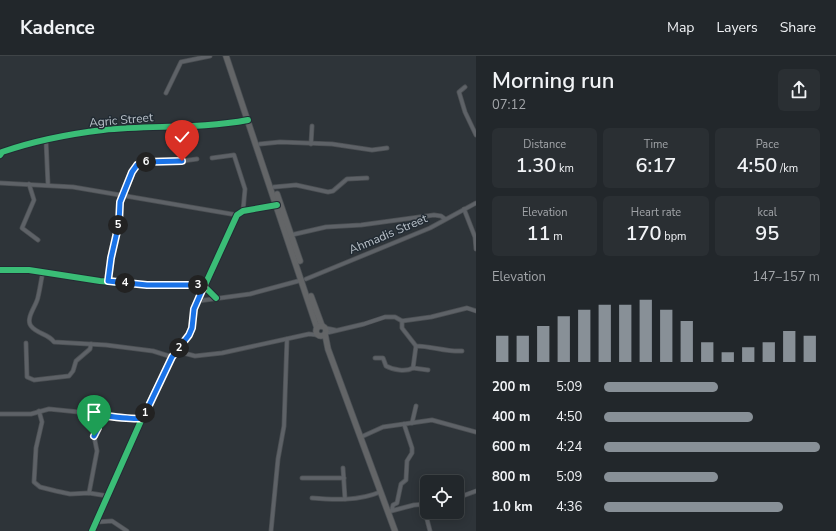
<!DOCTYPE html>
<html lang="en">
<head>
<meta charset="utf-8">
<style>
  body { margin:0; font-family:"Nunito Sans",sans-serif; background:#2a2f33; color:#f1f3f6; height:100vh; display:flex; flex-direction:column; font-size:15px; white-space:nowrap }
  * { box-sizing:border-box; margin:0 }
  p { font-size:13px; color:#a2a5a9 }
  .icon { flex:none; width:22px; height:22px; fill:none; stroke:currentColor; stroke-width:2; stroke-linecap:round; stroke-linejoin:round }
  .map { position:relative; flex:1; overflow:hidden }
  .details { display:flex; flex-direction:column; background:#22272b; width:360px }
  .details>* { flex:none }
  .tools { position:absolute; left:420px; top:419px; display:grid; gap:8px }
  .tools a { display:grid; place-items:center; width:44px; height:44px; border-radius:6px; background:#22272b; box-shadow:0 2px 10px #0003,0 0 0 1px #3f4447; font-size:20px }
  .pin { position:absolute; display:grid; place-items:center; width:34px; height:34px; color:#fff; margin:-41px -17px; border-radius:50% 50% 50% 0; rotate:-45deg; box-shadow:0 0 4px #0007 }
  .pin .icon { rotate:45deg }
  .km { position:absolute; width:20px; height:20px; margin:-10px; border-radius:50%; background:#222; color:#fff; font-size:11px; line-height:20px; text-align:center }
  .round { display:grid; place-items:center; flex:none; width:42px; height:42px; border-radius:6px; background:#2a2f33 }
  .overview { display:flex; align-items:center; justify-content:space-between; height:68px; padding:0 16px }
  h1 { font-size:22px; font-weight:600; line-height:30px }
  .metrics { display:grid; grid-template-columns:repeat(3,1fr); gap:6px; height:68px; padding:4px 16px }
  .metrics div { display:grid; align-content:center; border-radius:6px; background:#2a2f33; text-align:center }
  .metrics b { font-size:20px; font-weight:600 }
  .metrics small { font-size:11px; font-weight:400 }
  .metrics p { font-size:11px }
  .chart { height:112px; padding:8px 16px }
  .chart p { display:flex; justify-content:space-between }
  .chart svg { width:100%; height:72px; margin-top:4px; stroke:#889097; stroke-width:6 }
  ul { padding:0 16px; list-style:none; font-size:13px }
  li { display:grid; grid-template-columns:64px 48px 1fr; align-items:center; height:30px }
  li i { height:10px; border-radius:5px; background:#889097 }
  header { display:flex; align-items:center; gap:24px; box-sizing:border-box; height:56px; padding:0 20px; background:#22272b; border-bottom:1px solid #3f4447 }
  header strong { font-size:19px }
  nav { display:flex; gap:22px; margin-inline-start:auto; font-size:14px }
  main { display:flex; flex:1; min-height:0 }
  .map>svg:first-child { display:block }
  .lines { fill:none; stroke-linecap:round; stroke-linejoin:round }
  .minor-casing { stroke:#4c5054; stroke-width:5 }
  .highway-casing { stroke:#4b5055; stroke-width:7 }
  .minor { stroke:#5e6267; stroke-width:3.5 }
  .highway { stroke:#636567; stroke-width:5.5 }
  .cycleway-casing { stroke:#222b33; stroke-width:8 }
  .cycleway { stroke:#3abd76; stroke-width:6 }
  .route-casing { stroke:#fff; stroke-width:8 }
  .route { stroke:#1a73e8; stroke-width:5 }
  .labels { text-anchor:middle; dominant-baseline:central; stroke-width:3; stroke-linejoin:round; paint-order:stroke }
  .street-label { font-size:12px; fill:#b9c1c9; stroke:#222b33 }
</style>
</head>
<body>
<header>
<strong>Kadence</strong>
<nav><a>Map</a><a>Layers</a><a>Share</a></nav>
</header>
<main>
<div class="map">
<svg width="476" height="475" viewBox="0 0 476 475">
  <rect width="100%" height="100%" fill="#2e3439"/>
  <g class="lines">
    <defs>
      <g id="minor">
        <path d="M465 31 459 36 465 56 476 79"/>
        <path d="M166 37 181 6 210 0"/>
        <path d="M46 84 48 129"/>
        <path d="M260 88 280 86 332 88 372 94 387 92"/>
        <path d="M311 88 312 70"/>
        <path d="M0 99 2 96C34 85 69 78 103 74 151 69 200 73 248 64"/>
        <path d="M212 102 234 99 245 133 243 155"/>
        <path d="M0 127 73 131 237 159"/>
        <path d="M29 128 34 144 22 172 38 184"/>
        <path d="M274 131 296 129 328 136 333 135 347 123 367 122"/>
        <path d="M464 153 475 181 476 193"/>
        <path d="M291 179 326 171 361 169 434 159 441 160 445 163"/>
        <path d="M0 214H29L100 225 147 229H198L204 230 216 242"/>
        <path d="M43 216C41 224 40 233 38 241 37 249 25 262 31 270 37 278 49 278 54 286L106 289 153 295 172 301"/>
        <path d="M306 223 430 172 476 147"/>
        <path d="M108 225 111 202 119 167 120 146 132 116 137 109 144 106 153 105H182L197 103"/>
        <path d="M198 245 250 238 302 224"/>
        <path d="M402 265V272L416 290C431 290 446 296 462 295"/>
        <path d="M325 272 335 274"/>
        <path d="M326 277 364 268 385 261H395L402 265 431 261 467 252 476 255"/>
        <path d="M26 287 27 321 34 324 69 320 73 315 76 305 90 293 91 288"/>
        <path d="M416 290 413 312 428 314"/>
        <path d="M176 295 195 300 222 297 309 278 318 279"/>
        <path d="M375 302H383L386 310C393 314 406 316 413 312"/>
        <path d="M39 355 42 366 36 392 34 426 40 431 56 435 70 438 89 437 108 440"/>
        <path d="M0 358H31L49 353 128 361 136 363 143 362"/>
        <path d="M412 367 416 350"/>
        <path d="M361 381 383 371 432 364 476 376"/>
        <path d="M343 412 345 443"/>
        <path d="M302 422H344"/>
        <path d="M89 437 97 395 94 380 98 372V359"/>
        <path d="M312 442C334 444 359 445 380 436"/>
        <path d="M457 442 476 435"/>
        <path d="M423 448 430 475"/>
        <path d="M392 454 393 449 397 447 401 428 406 424 407 405 412 397V392L404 368"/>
        <path d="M391 455 414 449 427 448"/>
        <path d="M97 466 112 465 127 475"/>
        <path d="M92 475 144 358 172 301 189 279 192 272 194 253 237 159 243 155 276 149"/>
        <path d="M271 475 278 403 284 370 287 283"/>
      </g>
      <g id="highway">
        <path d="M226 0 317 272"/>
        <path d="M277 138 300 205"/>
        <path d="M311 240 322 270"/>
        <circle cx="321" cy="275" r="5"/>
        <path d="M325 278 328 293 395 475"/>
      </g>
    </defs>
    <use href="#minor" class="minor-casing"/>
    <use href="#highway" class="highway-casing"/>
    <use href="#minor" class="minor"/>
    <use href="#highway" class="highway"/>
    <defs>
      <g id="cycleway">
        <path d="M0 99 2 96C34 85 69 78 103 74 151 69 200 73 248 64"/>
        <path d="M0 214H29L100 225 147 229H198L204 230 216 242"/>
        <path d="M92 475 144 358 172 301 189 279 192 272 194 253 237 159 243 155 277 149"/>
      </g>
    </defs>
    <use href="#cycleway" class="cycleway-casing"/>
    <use href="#cycleway" class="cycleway"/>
  </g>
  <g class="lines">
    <defs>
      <path id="route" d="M94 380 98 372V359C106 360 138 364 143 362L172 301 189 279 192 272 194 253 204 230 202 229H147L108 225 111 202 119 167 120 146 132 116 137 109 144 106 182 105"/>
    </defs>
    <use href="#route" class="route-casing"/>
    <use href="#route" class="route"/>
  </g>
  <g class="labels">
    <g class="street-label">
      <text transform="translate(121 64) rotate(-5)">Agric Street</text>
      <text transform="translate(388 178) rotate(-23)">Ahmadis Street</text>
    </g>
  </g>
</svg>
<div class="tools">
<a><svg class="icon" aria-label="locate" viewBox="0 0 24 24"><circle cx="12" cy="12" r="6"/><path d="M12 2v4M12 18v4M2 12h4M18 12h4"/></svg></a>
</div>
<div class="pin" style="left:94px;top:380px;background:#1e9e55"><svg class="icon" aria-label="arrive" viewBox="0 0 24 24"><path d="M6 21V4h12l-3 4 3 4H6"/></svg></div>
<div class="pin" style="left:182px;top:105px;background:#d93025"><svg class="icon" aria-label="check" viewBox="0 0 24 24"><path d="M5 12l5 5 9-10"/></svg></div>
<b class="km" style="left:145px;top:357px">1</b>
<b class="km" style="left:179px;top:292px">2</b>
<b class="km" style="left:198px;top:229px">3</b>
<b class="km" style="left:125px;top:227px">4</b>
<b class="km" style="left:118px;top:169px">5</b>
<b class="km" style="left:146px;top:106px">6</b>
</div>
<section class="details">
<div class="overview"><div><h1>Morning run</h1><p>07:12</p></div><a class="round"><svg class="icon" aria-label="share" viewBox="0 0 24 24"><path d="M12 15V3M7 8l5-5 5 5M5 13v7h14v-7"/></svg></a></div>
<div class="metrics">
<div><p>Distance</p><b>1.30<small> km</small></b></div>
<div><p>Time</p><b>6:17</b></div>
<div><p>Pace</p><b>4:50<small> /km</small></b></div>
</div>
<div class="metrics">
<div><p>Elevation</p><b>11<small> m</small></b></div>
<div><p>Heart rate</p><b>170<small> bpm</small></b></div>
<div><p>kcal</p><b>95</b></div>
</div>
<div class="chart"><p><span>Elevation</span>147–157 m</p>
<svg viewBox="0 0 160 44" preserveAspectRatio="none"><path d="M5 44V28M15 44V28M25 44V22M35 44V16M45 44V12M55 44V9M65 44V9M75 44V6M85 44V12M95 44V19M105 44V32M115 44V38M125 44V35M135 44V32M145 44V25M155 44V28"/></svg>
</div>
<ul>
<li><b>200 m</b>5:09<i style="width:53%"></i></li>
<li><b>400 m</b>4:50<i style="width:69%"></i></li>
<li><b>600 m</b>4:24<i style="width:100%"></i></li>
<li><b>800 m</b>5:09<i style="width:53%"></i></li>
<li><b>1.0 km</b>4:36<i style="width:83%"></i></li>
</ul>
</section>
</main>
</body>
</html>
